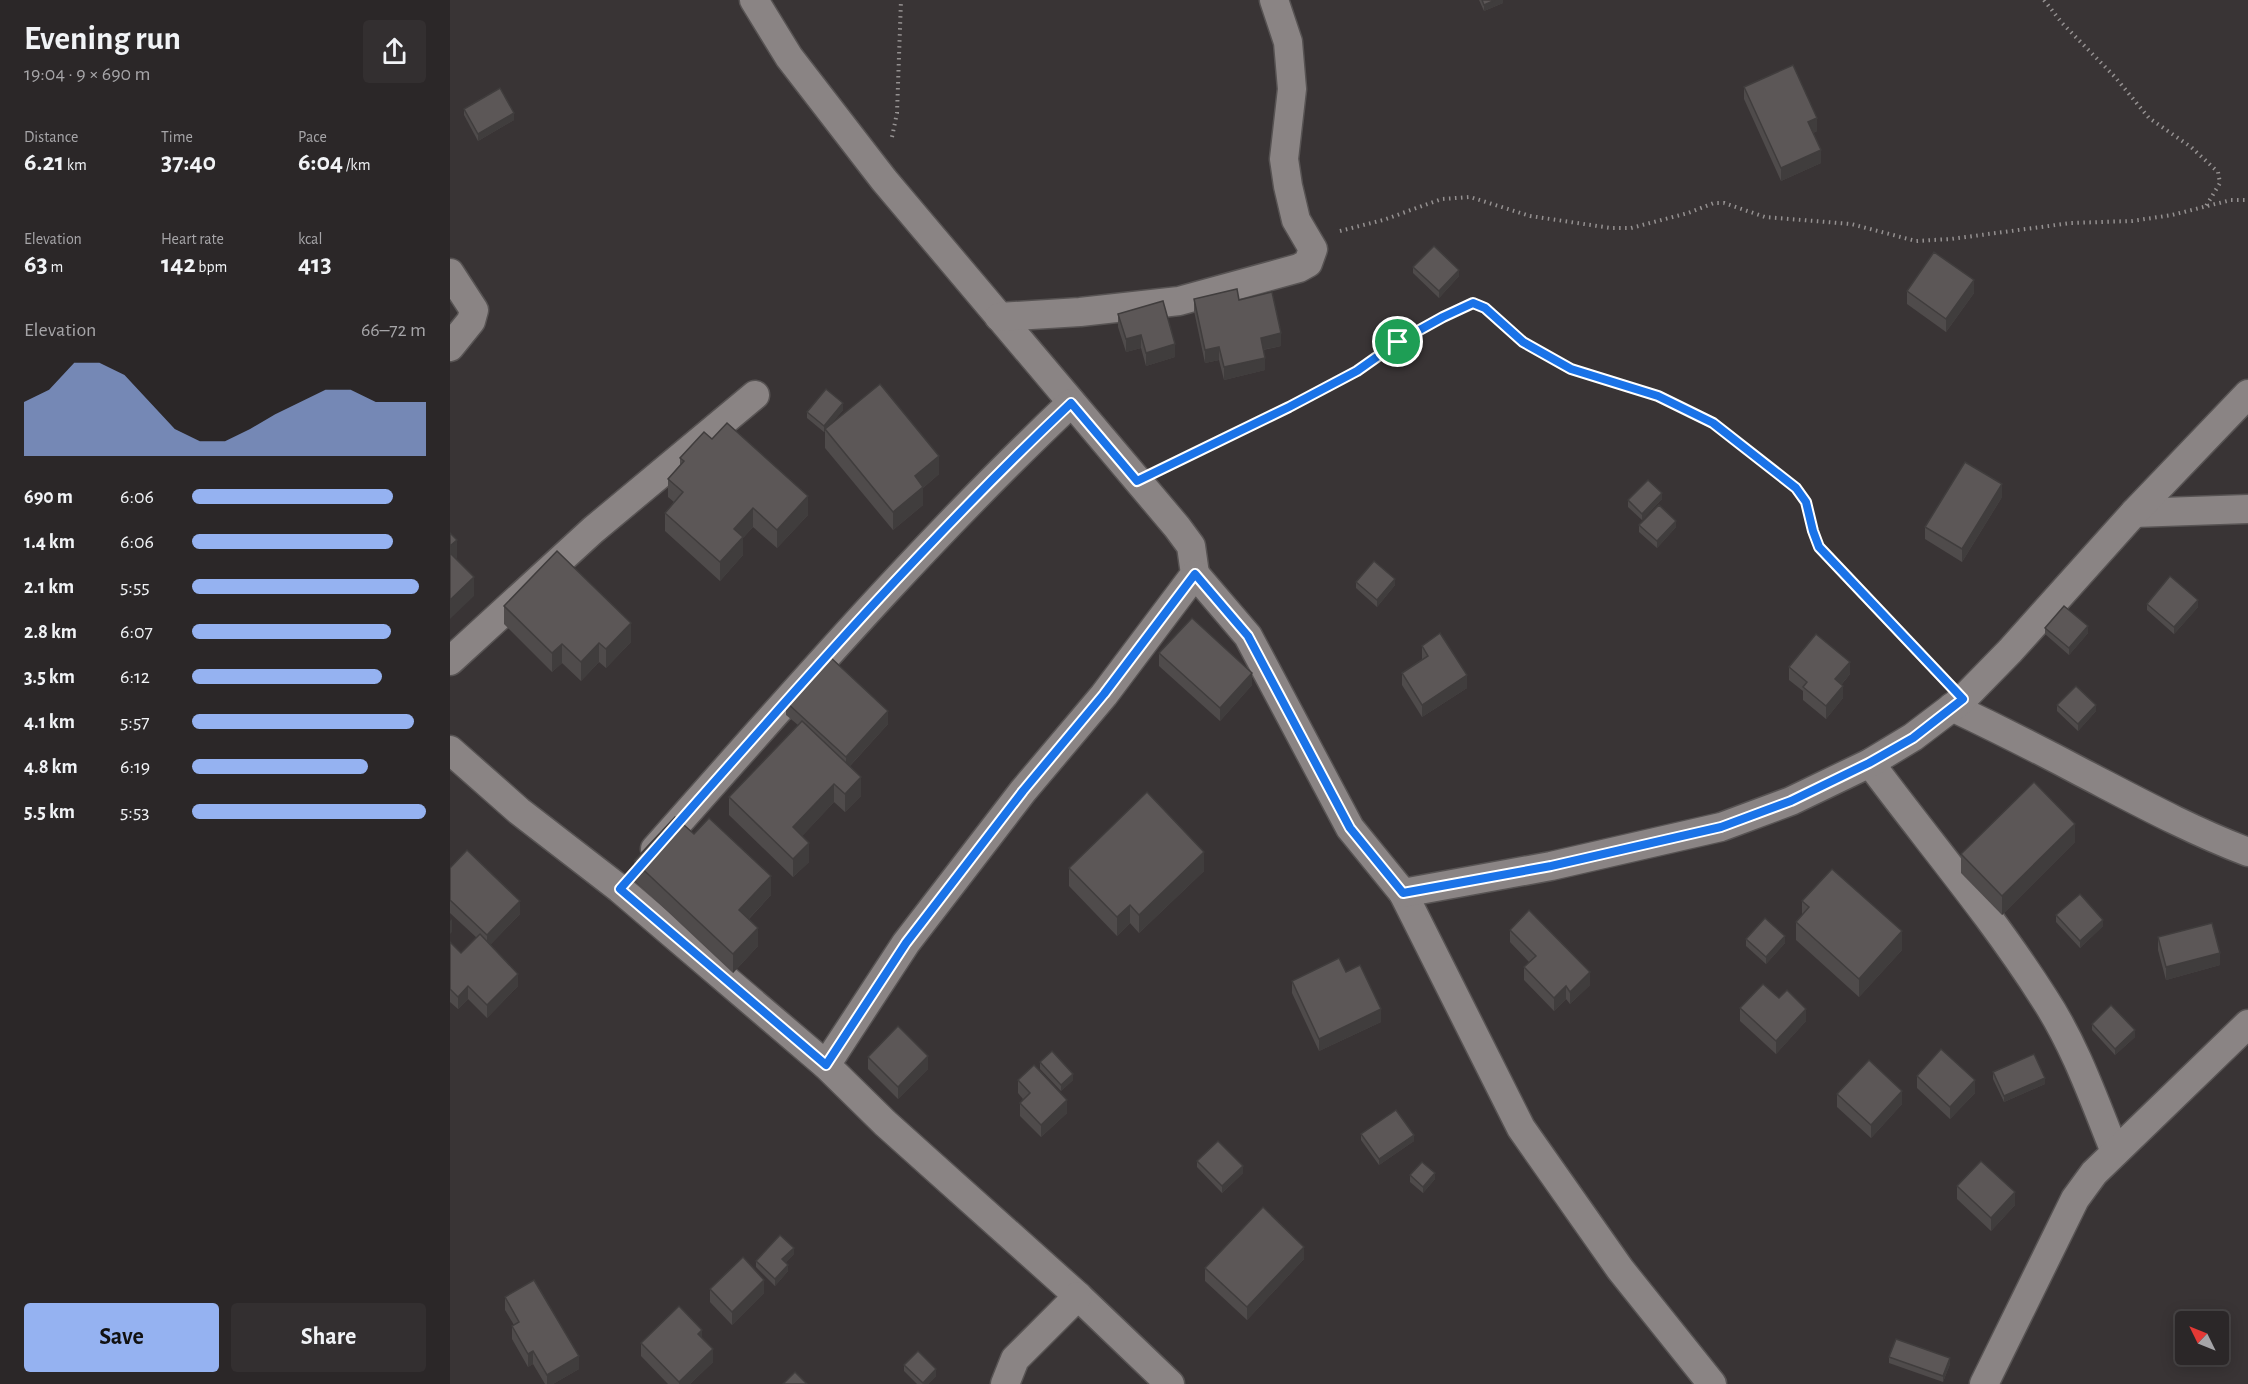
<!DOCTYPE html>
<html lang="en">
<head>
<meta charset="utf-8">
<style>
  body { margin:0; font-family:"Alegreya Sans",sans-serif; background:#332f30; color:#f1f3f6; height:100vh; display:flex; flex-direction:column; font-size:22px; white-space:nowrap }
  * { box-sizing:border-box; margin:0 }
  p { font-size:20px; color:#a6a5a8 }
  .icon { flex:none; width:33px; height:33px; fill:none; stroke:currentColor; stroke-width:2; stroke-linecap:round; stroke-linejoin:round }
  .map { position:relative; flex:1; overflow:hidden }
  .panel { display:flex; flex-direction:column; background:#2b2728; width:450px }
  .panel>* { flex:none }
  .needle { width:39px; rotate:313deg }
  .tools { position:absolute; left:1725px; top:1311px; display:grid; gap:12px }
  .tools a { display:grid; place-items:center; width:54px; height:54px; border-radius:6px; background:#2b2728; box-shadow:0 3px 15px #0003,0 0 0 2px #474445; font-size:30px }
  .pin { position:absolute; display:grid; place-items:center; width:51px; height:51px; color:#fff; margin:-26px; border:3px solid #fff; border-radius:50%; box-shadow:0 2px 6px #0007 }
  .round { display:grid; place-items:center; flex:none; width:63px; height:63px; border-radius:6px; background:#332f30 }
  .head { display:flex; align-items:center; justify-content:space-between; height:102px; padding:0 24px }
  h1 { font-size:33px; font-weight:700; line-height:45px }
  .metrics { display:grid; grid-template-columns:repeat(3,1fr); gap:9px; height:102px; padding:6px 24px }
  .metrics div { display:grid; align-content:center }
  .metrics b { font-size:26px; font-weight:700 }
  .metrics small { font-size:16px; font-weight:400 }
  .metrics p { font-size:16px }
  .chart { height:168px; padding:12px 24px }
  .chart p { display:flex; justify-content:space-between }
  .chart svg { width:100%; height:108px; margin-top:6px; fill:#95b2f1; opacity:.7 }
  .cta { display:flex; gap:12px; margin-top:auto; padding:12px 24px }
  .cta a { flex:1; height:69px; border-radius:6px; background:#95b2f1; color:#111; font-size:24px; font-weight:700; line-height:69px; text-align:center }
  .cta a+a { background:#332f30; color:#f1f3f6 }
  ul { padding:0 24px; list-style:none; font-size:20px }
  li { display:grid; grid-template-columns:96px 72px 1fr; align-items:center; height:45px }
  li i { height:15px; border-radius:8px; background:#95b2f1 }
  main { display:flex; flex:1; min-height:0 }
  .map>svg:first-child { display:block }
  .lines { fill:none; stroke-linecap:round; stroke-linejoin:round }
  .minor-casing { stroke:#575353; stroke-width:31 }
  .path { stroke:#959191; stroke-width:4; stroke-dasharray:1.5 4.5; stroke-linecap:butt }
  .minor { stroke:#8a8484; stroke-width:28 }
  .wall { fill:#4f4b4b }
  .shaded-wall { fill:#403d3d }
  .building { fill:#5c5757; stroke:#403d3d; stroke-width:1.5 }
  .route-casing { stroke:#fff; stroke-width:12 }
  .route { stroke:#1a73e8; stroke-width:8 }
</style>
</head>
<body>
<main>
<section class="panel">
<div class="head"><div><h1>Evening run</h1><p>19:04 · 9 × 690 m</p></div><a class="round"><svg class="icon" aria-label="share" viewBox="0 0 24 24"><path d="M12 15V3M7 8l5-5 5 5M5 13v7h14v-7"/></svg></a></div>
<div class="metrics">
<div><p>Distance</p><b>6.21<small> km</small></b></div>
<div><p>Time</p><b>37:40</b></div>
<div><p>Pace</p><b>6:04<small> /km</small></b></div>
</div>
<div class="metrics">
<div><p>Elevation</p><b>63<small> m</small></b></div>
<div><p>Heart rate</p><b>142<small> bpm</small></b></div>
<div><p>kcal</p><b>413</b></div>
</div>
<div class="chart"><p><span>Elevation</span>66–72 m</p>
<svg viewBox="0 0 160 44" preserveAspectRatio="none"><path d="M0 44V22L10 17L20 6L30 6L40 11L50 22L60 33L70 38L80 38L90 33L100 27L110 22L120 17L130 17L140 22L150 22L160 22V44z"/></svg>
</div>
<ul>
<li><b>690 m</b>6:06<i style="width:86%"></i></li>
<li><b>1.4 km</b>6:06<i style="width:86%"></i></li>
<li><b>2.1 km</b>5:55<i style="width:97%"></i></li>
<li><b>2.8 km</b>6:07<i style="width:85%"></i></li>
<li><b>3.5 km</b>6:12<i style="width:81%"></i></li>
<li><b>4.1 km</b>5:57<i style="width:95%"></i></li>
<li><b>4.8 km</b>6:19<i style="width:75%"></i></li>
<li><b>5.5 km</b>5:53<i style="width:100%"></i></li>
</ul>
<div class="cta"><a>Save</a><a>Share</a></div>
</section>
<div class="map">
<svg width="1798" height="1384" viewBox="0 0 1798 1384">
  <rect width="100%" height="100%" fill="#393435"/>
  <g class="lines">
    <defs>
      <g id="minor">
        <path d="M304 0 339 57 434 180 727 527 741 546 745 574 654 695 573 791 456 943 376 1065"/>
        <path d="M0 273 24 310 21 321 0 347"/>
        <path d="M549 317 630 312 729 301 849 268 858 263 863 249 846 220 838 186 834 159 842 89 838 42 824 0"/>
        <path d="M1684 513 1798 509"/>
        <path d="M745 574 798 636 900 828 953 893 1071 1128 1170 1269 1262 1384"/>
        <path d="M0 661 143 530 305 395"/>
        <path d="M1502 707C1546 728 1590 750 1633 773 1687 801 1740 830 1798 852"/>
        <path d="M0 750 69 811 170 889 376 1065 435 1123 628 1296 720 1384"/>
        <path d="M1420 763C1478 841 1542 916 1594 998 1625 1045 1644 1100 1665 1152"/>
        <path d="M205 849C340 697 473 543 621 403"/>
        <path d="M953 893 1101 866 1271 827 1341 801 1420 763 1463 737 1513 699 1560 651 1684 513 1798 394"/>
        <path d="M555 1384 565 1359 628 1296"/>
        <path d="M1534 1384 1625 1199 1644 1173 1798 1024"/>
      </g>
    </defs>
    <use href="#minor" class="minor-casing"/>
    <g class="path">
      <path d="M1594 0 1612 23 1665 77 1699 118 1741 147 1768 172 1770 183 1756 206"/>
      <path d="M442 137 447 113 451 0"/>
      <path d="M890 231 933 220 992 199 1020 197 1080 216 1161 228H1181L1238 213 1264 203H1274L1315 217 1401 224 1466 241 1501 239 1621 223 1682 221 1722 215 1781 200H1798"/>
      <path d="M717 467 772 441 907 371 948 342 993 317 1023 303 1035 308 1073 342 1121 369 1208 396 1263 423 1346 488 1356 502 1363 531 1369 547 1491 677"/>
    </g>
    <use href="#minor" class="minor"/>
  </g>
  <g class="wall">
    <path d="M1029 0H1053V3L1034 11Z"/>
    <path d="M1294 87 1367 131 1363 133 1371 163 1331 181 1294 99Z"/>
    <path d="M14 109 64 120 28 141 14 115Z"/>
    <path d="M963 267 1009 276 989 298 963 273Z"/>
    <path d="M1457 291 1524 293 1496 332 1457 304Z"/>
    <path d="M744 299 789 300 831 346 813 350 815 370 774 380 769 360 755 363 744 311Z"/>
    <path d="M668 314 725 357 696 366 691 348 676 352 668 327Z"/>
    <path d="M393 410 379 426 489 474 473 488V505L443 530 375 448V431L374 432 357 418V412Z"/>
    <path d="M262 439 358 515 327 548 303 527 293 538V555L270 581 215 531V513L224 502 218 497V479L230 465V458Z"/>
    <path d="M1552 497 1512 562 1475 539V527Z"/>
    <path d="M1212 499 1192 520 1178 507V500Z"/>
    <path d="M1189 525 1226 527 1207 548 1189 532Z"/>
    <path d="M906 582 945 585 927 607 906 588Z"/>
    <path d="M1697 604 1748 607 1724 634 1697 610Z"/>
    <path d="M54 606 181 642 156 668 149 662 131 681 112 663 102 672 54 624Z"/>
    <path d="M1595 628 1638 633 1619 655 1595 634Z"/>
    <path d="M972 646 1017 688 972 717 952 685V673L972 660Z"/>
    <path d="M709 653 802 685 770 721 709 666Z"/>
    <path d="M1339 667 1400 674 1392 684 1393 698 1376 719 1353 700V691L1339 680Z"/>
    <path d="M336 702 438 724 400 766 411 796 395 812 384 802 352 836 359 862 343 877 279 815V797L348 725 336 715Z"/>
    <path d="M1607 705 1646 711 1628 731 1607 711Z"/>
    <path d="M244 834 321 895 299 919 308 946 283 973 184 880V861Z"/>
    <path d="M1625 842 1552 915 1511 873V854Z"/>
    <path d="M0 868 70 914 40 945 68 986 37 1018 18 999 8 1009 0 1002V942L11 953 27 938 0 913Z"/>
    <path d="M619 868 754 871 689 933 680 923 667 936 619 886Z"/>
    <path d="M1352 901 1452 950 1409 997 1346 940V922L1352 915Z"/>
    <path d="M1606 915 1653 926 1630 948 1606 922Z"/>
    <path d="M1060 930 1140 985 1120 1004 1116 999 1104 1011 1074 980V967L1079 962 1060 942Z"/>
    <path d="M1708 937 1770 965 1716 980 1708 950Z"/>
    <path d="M1296 939 1335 943 1316 964 1296 946Z"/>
    <path d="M896 972 931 1022 869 1051 842 993V981Z"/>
    <path d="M1329 998 1356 1021 1326 1054 1290 1021V1008Z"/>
    <path d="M1642 1024 1685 1037 1665 1055 1642 1030Z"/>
    <path d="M418 1057 478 1069 448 1099 418 1069Z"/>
    <path d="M590 1062 623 1080 611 1091 590 1069Z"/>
    <path d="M1543 1072 1595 1084 1554 1102 1543 1079Z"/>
    <path d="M1467 1076 1525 1093 1500 1119 1467 1088Z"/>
    <path d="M568 1080 617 1113 591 1137 570 1116V1103L573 1099 568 1093Z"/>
    <path d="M1387 1094 1452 1104 1421 1138 1387 1107Z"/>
    <path d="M911 1134 964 1141 929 1165 911 1140Z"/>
    <path d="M747 1161 793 1173 772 1193 747 1167Z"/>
    <path d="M960 1175 985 1179 973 1193 960 1182Z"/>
    <path d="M1507 1186 1565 1205 1541 1231 1507 1199Z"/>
    <path d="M344 1254 336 1262 338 1271 325 1286 306 1267V1261Z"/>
    <path d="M854 1259 797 1320 755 1281V1268Z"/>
    <path d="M260 1289 314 1293 282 1325 260 1302Z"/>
    <path d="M55 1297 129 1369 103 1384H95L83 1364 78 1367 62 1339V1326L64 1325 55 1310Z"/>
    <path d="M252 1338 263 1362 240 1384H218L191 1356V1343Z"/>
    <path d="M1439 1357 1500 1364 1493 1382 1439 1363Z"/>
    <path d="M454 1365 486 1376 478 1384H467L454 1371Z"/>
  </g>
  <g class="shaded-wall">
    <path d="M1045 0H1053V3L1034 11V5Z"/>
    <path d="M64 113V120L28 141V134Z"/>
    <path d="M1367 118V131L1358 135V122Z"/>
    <path d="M1371 150V163L1331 181V168Z"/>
    <path d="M1009 270V276L989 298V291Z"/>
    <path d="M1524 280V293L1496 332V319Z"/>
    <path d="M831 333V346L811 350V338Z"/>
    <path d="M691 335V348L676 352V339Z"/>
    <path d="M725 344V357L696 366V353Z"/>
    <path d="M769 347V360L755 363V350Z"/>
    <path d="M815 358V370L774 380V367Z"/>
    <path d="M393 403V410L374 432V426Z"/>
    <path d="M489 456V474L473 488V505L443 530V512L465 476Z"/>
    <path d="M1552 484V497L1512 562V549Z"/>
    <path d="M1212 493V499L1192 520V514Z"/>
    <path d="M358 496V515L327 548V530Z"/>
    <path d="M303 508V527L293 538V555L270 581V562L284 529Z"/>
    <path d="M1226 521V527L1207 548V541Z"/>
    <path d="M7 540V558L0 565V546Z"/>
    <path d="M24 577V596L0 619V600Z"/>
    <path d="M945 579V585L927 607V600Z"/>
    <path d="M1748 600V607L1724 634V627Z"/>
    <path d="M181 623V642L156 668V649Z"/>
    <path d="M1638 626V633L1619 655V648Z"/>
    <path d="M149 643V662L131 681V662Z"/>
    <path d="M112 644V663L102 672V653Z"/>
    <path d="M1400 662V674L1385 692V679Z"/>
    <path d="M802 673V685L770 721V708Z"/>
    <path d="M1017 675V688L972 717V705Z"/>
    <path d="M1393 686V698L1376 719V706Z"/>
    <path d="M1646 705V711L1628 731V724Z"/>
    <path d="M438 711V724L396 770V757Z"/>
    <path d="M411 777V796L395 812V794Z"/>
    <path d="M384 784V802L343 846V827Z"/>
    <path d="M1625 824V842L1552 915V896Z"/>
    <path d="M359 843V862L343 877V859Z"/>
    <path d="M754 852V871L689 933V915Z"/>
    <path d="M321 876V895L289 929V910Z"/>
    <path d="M70 901V914L37 948V935Z"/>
    <path d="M680 905V923L667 936V917Z"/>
    <path d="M2 919V932L0 934V921Z"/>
    <path d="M1653 920V926L1630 948V941Z"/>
    <path d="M308 928V946L283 973V954Z"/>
    <path d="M1452 931V950L1409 997V979Z"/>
    <path d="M1335 936V943L1316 964V957Z"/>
    <path d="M1770 953V965L1716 980V967Z"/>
    <path d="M1140 972V985L1120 1004V992Z"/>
    <path d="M68 974V986L37 1018V1005Z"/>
    <path d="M18 986V999L8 1009V997Z"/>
    <path d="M1116 986V999L1104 1011V998Z"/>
    <path d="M931 1009V1022L869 1051V1039Z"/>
    <path d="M1356 1009V1021L1326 1054V1041Z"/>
    <path d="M1685 1030V1037L1665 1055V1049Z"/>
    <path d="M478 1056V1069L448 1099V1087Z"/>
    <path d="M623 1074V1080L611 1091V1085Z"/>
    <path d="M1595 1078V1084L1554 1102V1096Z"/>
    <path d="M1525 1080V1093L1500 1119V1107Z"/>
    <path d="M1452 1091V1104L1421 1138V1125Z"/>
    <path d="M617 1100V1113L591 1137V1125Z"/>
    <path d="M964 1135V1141L929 1165V1159Z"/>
    <path d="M793 1166V1173L772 1193V1186Z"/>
    <path d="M985 1173V1179L973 1193V1187Z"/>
    <path d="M1565 1192V1205L1541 1231V1218Z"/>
    <path d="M854 1247V1259L797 1320V1307Z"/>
    <path d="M344 1248V1254L332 1266V1259Z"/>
    <path d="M338 1265V1271L325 1286V1279Z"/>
    <path d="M314 1280V1293L282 1325V1312Z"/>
    <path d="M252 1330V1343L248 1334Z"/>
    <path d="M263 1349V1362L240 1384H229V1382Z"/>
    <path d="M83 1351V1364L78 1367V1354Z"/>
    <path d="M129 1356V1369L103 1384H97V1375Z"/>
    <path d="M1500 1358V1364L1493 1382V1376Z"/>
    <path d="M486 1369V1376L478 1384H473Z"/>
  </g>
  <g class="building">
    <path d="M1032 0H1045L1034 5Z"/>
    <path d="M1343 65 1367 118 1358 122 1371 150 1331 168 1294 87Z"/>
    <path d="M50 88 64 113 28 134 14 109Z"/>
    <path d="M984 246 1009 270 989 291 963 267Z"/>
    <path d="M1484 252 1524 280 1496 319 1457 291Z"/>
    <path d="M787 289 789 300 822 292 831 333 811 338 815 358 774 367 769 347 755 350 744 299Z"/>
    <path d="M713 301 725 344 696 353 691 335 676 339 668 314Z"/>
    <path d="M430 384 489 456 465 476 473 487 443 512 375 429Z"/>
    <path d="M376 389 393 403 374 426 357 412Z"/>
    <path d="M277 423 358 496 327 530 303 508 284 529 293 537 270 562 215 513 233 492 218 479 234 461 230 458 254 432 262 439Z"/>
    <path d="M1515 462 1552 484 1512 549 1475 527Z"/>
    <path d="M1198 480 1212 493 1192 514 1178 500Z"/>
    <path d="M1209 505 1226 521 1207 541 1189 525Z"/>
    <path d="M0 533 7 540 0 546Z"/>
    <path d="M107 551 181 623 156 649 149 643 131 662 112 644 102 653 54 606Z"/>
    <path d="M0 553 24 577 0 600Z"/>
    <path d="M924 561 945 579 927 600 906 582Z"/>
    <path d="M1720 576 1748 600 1724 627 1697 604Z"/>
    <path d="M1614 606 1638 626 1619 648 1595 628Z"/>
    <path d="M742 618 802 673 770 708 709 653Z"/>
    <path d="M990 633 1017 675 972 705 952 673 978 656 972 646Z"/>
    <path d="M1366 634 1400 662 1385 679 1393 686 1376 706 1353 687 1357 682 1339 667Z"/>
    <path d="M379 656 438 711 396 757 336 702Z"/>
    <path d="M1626 686 1646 705 1628 724 1607 705Z"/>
    <path d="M352 721 411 777 395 794 384 784 343 827 359 843 343 859 279 797Z"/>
    <path d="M1584 782 1625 824 1552 896 1511 854Z"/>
    <path d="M697 792 754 852 689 915 680 905 667 917 619 868Z"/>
    <path d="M225 817 244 834 259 818 321 876 289 910 308 928 283 954 184 861Z"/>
    <path d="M17 850 70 901 37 935 0 900V868Z"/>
    <path d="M1382 869 1452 931 1409 979 1346 922 1359 907 1352 901Z"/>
    <path d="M1630 894 1653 920 1630 941 1606 915Z"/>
    <path d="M1079 910 1140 972 1120 992 1116 986 1104 998 1074 967 1086 956 1060 930Z"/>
    <path d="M1315 918 1335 936 1316 957 1296 939Z"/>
    <path d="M1762 923 1770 953 1716 967 1708 937Z"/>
    <path d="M30 934 68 974 37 1005 18 986 8 997 0 989V942L11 953Z"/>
    <path d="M889 958 896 972 910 965 931 1009 869 1039 842 981Z"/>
    <path d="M1313 984 1329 998 1337 990 1356 1009 1326 1041 1290 1008Z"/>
    <path d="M1661 1005 1685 1030 1665 1049 1642 1024Z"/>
    <path d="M448 1026 478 1056 448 1087 418 1057Z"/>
    <path d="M1491 1049 1525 1080 1500 1107 1467 1076Z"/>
    <path d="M602 1051 623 1074 611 1085 590 1062Z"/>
    <path d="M1584 1054 1595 1078 1554 1096 1543 1072Z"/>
    <path d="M1419 1060 1452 1091 1421 1125 1387 1094Z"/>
    <path d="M584 1065 617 1100 591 1125 570 1103 580 1093 568 1080Z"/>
    <path d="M946 1110 964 1135 929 1159 911 1134Z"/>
    <path d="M768 1141 793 1166 772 1186 747 1161Z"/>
    <path d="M1531 1161 1565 1192 1541 1218 1507 1186Z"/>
    <path d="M972 1162 985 1173 973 1187 960 1175Z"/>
    <path d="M813 1207 854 1247 797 1307 755 1268Z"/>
    <path d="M330 1235 344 1248 332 1259 338 1265 325 1279 306 1261Z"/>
    <path d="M293 1257 314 1280 282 1312 260 1289Z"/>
    <path d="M84 1280 129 1356 97 1375 83 1351 78 1354 62 1326 69 1322 55 1297Z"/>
    <path d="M229 1306 252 1330 248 1334 263 1349 229 1382 191 1343Z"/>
    <path d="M1446 1339 1500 1358 1493 1376 1439 1357Z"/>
    <path d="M468 1351 486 1369 473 1383 454 1365Z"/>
    <path d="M345 1372 357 1384H333Z"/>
  </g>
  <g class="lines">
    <defs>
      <path id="route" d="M1023 303 1035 308 1073 342 1121 369 1208 396 1263 423 1346 488 1356 502 1363 531 1369 547 1513 699 1463 738 1419 763 1341 801 1271 827 1101 866 953 893 900 828 798 636 745 574 654 694 573 791 456 943 376 1065 170 889C316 724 461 554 621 403L687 481 839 407 907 371 948 342 993 317Z"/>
    </defs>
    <use href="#route" class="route-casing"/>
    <use href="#route" class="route"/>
  </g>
</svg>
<div class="tools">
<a><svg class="needle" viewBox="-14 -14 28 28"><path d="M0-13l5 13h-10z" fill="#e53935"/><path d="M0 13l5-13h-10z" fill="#a6a5a8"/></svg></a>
</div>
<div class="pin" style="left:948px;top:342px;background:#1e9e55"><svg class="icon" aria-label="arrive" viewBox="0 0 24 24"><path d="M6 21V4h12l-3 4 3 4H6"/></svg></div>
</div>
</main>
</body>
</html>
